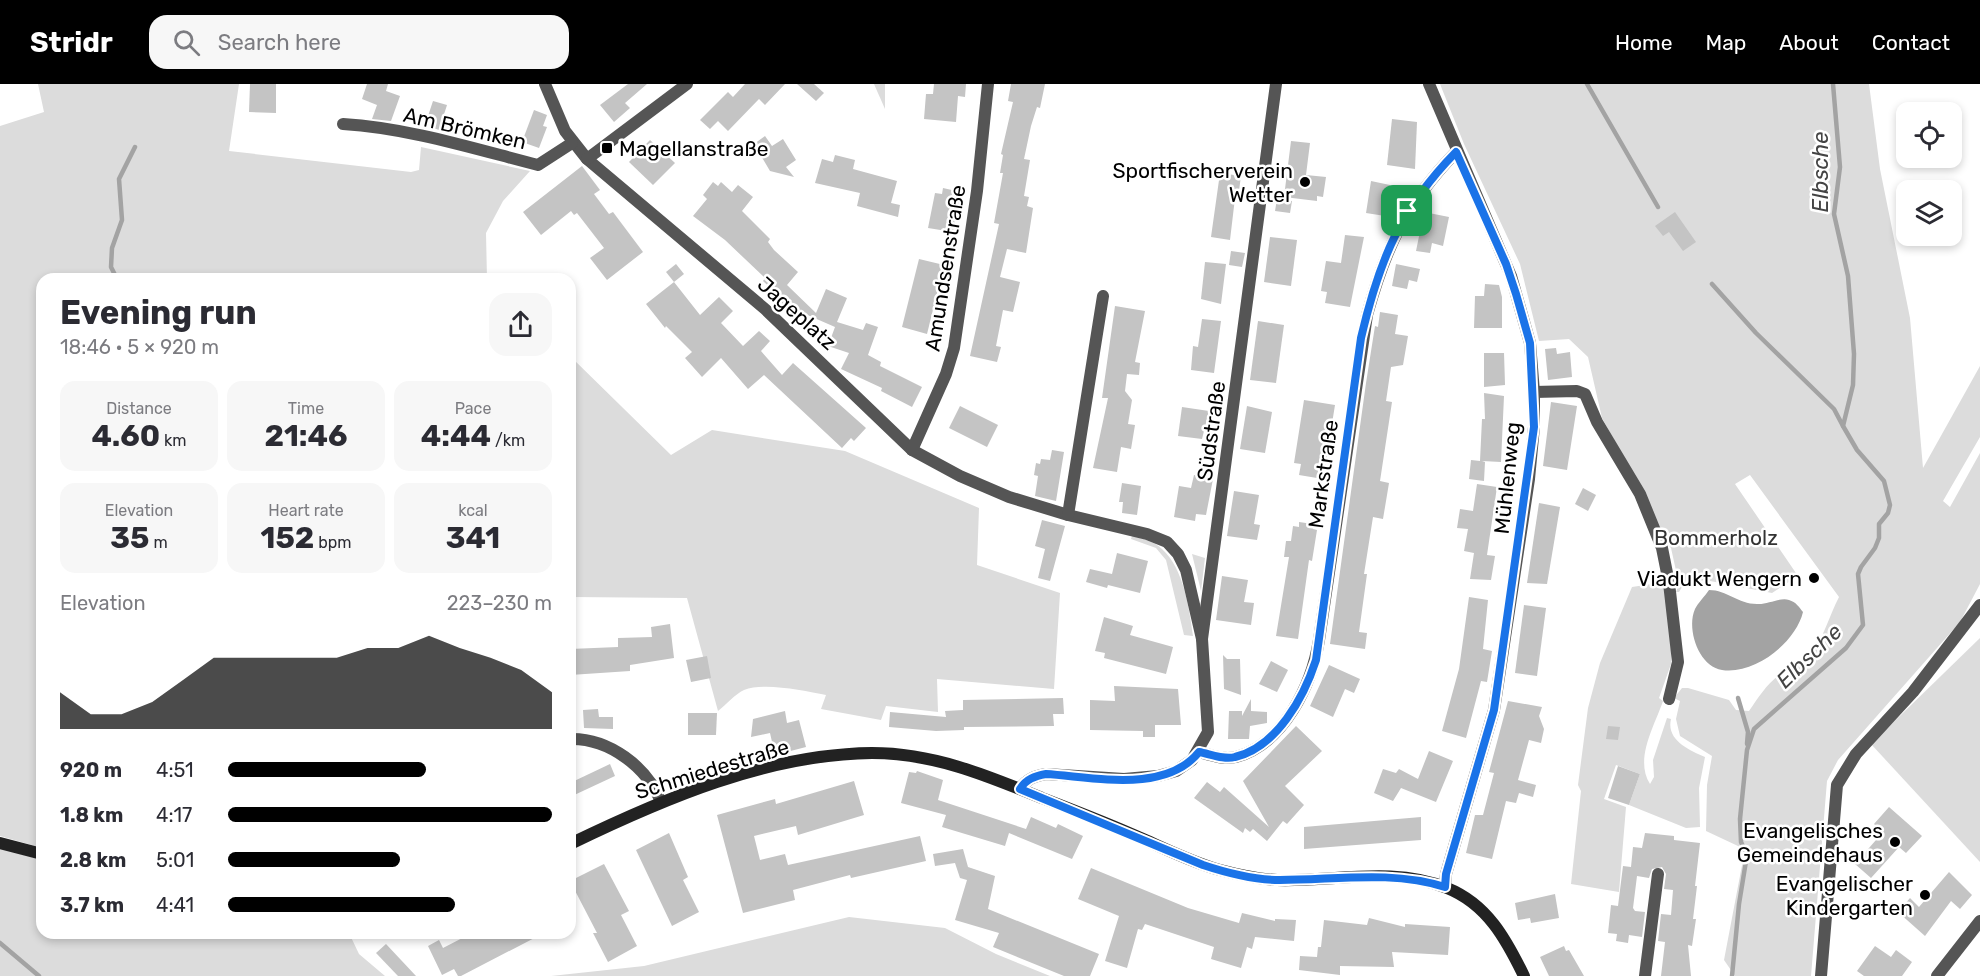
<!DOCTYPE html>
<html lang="en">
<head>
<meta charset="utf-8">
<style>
  body { margin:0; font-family:Rubik,sans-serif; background:#f7f7f7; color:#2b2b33; height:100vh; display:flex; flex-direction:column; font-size:22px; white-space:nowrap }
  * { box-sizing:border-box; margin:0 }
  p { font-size:20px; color:#7c7c81 }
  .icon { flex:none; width:33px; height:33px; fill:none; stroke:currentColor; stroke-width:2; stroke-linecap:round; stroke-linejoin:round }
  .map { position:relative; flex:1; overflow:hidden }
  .details { position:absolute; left:36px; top:189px; width:540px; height:666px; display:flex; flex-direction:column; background:#fff; border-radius:18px; box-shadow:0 3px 9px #0003 }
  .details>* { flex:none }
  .buttons { position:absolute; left:1896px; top:18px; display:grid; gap:12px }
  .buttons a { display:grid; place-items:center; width:66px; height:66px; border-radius:12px; background:#fff; box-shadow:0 3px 9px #0003; font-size:30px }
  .pin { position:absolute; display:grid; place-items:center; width:51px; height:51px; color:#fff; margin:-26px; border-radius:12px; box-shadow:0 3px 9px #0006 }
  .round { display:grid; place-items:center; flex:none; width:63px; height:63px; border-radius:18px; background:#f7f7f7 }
  .head { display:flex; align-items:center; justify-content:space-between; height:102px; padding:0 24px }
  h1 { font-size:33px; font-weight:700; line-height:45px }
  .metrics { display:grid; grid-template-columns:repeat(3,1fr); gap:9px; height:102px; padding:6px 24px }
  .metrics div { display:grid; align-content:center; border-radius:15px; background:#f7f7f7; text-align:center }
  .metrics b { font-size:30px; font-weight:700 }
  .metrics small { font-size:16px; font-weight:400 }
  .metrics p { font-size:16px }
  .chart { height:168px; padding:12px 24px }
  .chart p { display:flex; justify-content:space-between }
  .chart svg { width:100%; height:108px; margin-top:6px; fill:#000; opacity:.7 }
  ul { padding:0 24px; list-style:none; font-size:20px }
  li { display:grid; grid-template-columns:96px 72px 1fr; align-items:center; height:45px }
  li i { height:15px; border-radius:8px; background:#000 }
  header { display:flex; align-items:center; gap:36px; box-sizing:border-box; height:84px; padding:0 30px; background:#000; color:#fff }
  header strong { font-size:28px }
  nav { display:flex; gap:33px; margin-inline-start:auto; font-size:21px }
  .search { width:420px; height:54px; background:#f7f7f7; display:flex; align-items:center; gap:15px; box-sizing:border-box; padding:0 21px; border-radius:18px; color:#7c7c81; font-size:22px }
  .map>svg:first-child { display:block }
  .green { fill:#dcdcdc }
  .water { fill:#a3a3a3 }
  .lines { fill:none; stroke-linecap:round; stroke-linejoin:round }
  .stream { stroke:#a3a3a3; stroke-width:4.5 }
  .building { fill:#c4c4c4 }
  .minor { stroke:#555; stroke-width:12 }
  .secondary { stroke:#222; stroke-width:12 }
  .route-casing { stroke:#fff; stroke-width:12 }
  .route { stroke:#1a73e8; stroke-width:8 }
  .poi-dot { fill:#000; stroke:#fff; stroke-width:2 }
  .labels { text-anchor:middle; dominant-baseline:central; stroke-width:5; stroke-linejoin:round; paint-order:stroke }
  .street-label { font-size:21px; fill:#000; stroke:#fff }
  .poi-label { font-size:21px; fill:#000; stroke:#fff; text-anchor:end }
  .park-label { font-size:21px; fill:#333; stroke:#fff }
  .water-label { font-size:22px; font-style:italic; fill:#444; stroke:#fff }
</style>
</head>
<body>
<header>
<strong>Stridr</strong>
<div class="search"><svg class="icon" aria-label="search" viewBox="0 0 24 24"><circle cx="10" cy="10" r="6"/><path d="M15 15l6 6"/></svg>Search here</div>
<nav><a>Home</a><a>Map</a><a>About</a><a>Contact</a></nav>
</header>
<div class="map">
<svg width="1980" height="892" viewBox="0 0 1980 892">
  <rect width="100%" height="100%" fill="#fff"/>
  <g class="green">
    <path d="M38 0H239L229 67 411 88 419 86 421 63 530 87 503 117 486 149 487 195H42V764L0 752V42L44 28Z"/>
    <path d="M874 0H885V25Z"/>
    <path d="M1440 0H1869L1880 85 1910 234 1923 384 1980 282V353L1943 417 1950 423 1980 369V500L1960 538 1838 676 1827 697 1811 892H1735L1724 876 1743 776 1738 762 1706 747 1707 701 1712 672 1680 652 1676 635 1680 617 1674 614 1682 604H1688L1729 616 1736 626 1749 627C1758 614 1766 601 1779 591 1788 585 1803 580 1810 571 1824 554 1829 532 1839 513L1750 391 1735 400 1798 492 1772 509 1705 496 1684 500 1679 508H1676L1679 500 1671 464 1662 454 1650 420 1602 334 1588 273 1569 255 1539 257 1520 180 1464 60Z"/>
    <path d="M570 272 671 371 712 346 845 367 979 424 977 481 1060 509 1054 605 937 595 938 628 886 622 881 636 821 625 826 611C804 607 765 598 744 606 735 610 726 621 718 627L687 514 570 513Z"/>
    <path d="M1132 452C1143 455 1154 457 1162 465 1184 485 1189 524 1193 552L1184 551 1166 476 1156 464 1131 455Z"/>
    <path d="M1192 470 1205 474 1201 507Z"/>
    <path d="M1665 498 1671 566V580L1659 614 1663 617C1655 641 1634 675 1650 700L1654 693 1653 676 1667 634 1671 635C1666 656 1689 666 1705 673L1699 704 1700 743 1686 744 1629 721 1640 690 1616 681 1604 715 1626 723 1619 808 1571 800 1581 707 1578 701 1588 624 1600 579 1632 503Z"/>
    <path d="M1980 554V778L1871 660Z"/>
    <path d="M0 764 42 776V849H349L359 870 385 892H0Z"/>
    <path d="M849 833 945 844 996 870 1050 892H551L644 882Z"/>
  </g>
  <path class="water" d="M1709 506C1727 506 1738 520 1757 520 1767 521 1780 513 1789 516 1796 518 1799 523 1803 528 1796 558 1755 591 1722 586 1699 583 1686 545 1695 525 1698 519 1705 512 1709 506Z"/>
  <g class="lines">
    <g class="stream">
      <path d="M1587 0 1658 123"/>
      <path d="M117 195 111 183 112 164 122 136 119 95 135 63"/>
      <path d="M1712 200 1756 249 1834 325 1843 342"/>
      <path d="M1738 614 1748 648 1747 660"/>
      <path d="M0 859 39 892"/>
      <path d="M1732 892 1739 820 1747 771 1741 758 1740 735 1747 666 1754 645 1846 564 1863 541 1858 490 1861 483 1875 464 1879 454V440L1888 429 1890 421 1884 397 1857 366 1843 342 1853 301 1854 270 1848 192 1834 130 1840 83 1833 0"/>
    </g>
  </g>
  <g class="building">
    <path d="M250 0H276V29L249 28Z"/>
    <path d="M367 0H388L386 7 400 12 391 37 372 35 377 21 362 15Z"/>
    <path d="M628 0H647L625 19 630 24 614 38 600 21Z"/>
    <path d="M745 0H785L765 21 759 15 728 47 718 37 710 45 700 36 728 8 733 13Z"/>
    <path d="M797 0H814L824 9 816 17Z"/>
    <path d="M934 0H966L965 13 958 12 956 38 924 35 926 10H933Z"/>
    <path d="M1011 0H1045L1040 24 1037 23 1031 42 1024 75 1030 76 1024 112 1029 113 1027 122 1033 124 1026 169 1007 165 1000 193 1020 198 1013 228 1003 226 996 262 1001 263 997 278 970 272 999 140 994 139 1003 89H1000L1003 71 1001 70 1013 18 1008 17Z"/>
    <path d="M433 17 447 21 439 46 425 41Z"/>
    <path d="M534 26 547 31 543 42 547 43 539 64 522 58Z"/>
    <path d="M1392 35 1417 38 1415 85 1387 81Z"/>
    <path d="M765 52 772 62 783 55 796 76 786 83 794 93 770 87 754 60Z"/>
    <path d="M650 56 675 79 653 101 629 78Z"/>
    <path d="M1291 57 1310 59 1306 91 1326 93 1323 113 1317 112V117L1284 113Z"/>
    <path d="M835 71 855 76 853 85 897 97 891 119 900 121 898 133 857 122 860 109 815 99 822 75 833 78Z"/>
    <path d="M582 82 600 106 594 110 609 130 613 128 643 168 607 196 590 174 604 164 577 129 574 131 571 127 541 151 523 128Z"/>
    <path d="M1220 89 1241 92 1238 114H1235L1230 156 1211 153Z"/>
    <path d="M1371 97 1390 101 1385 132 1366 129Z"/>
    <path d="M713 98 718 102 721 98 732 108 738 101 753 113 742 127 770 155 768 158 774 166 798 188 787 201 816 229 826 205 847 214 837 238 863 246 866 239 878 243 868 271 881 278 880 282 922 303 912 323 881 307 882 304 841 285 849 269 828 262 835 243 796 226 794 231 775 213 778 211 763 197 765 194 725 156 693 132 707 115 703 111Z"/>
    <path d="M943 104 956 107 955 113 960 114 953 148 928 144 935 109 942 110Z"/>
    <path d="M1277 115 1292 117 1290 129 1275 127Z"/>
    <path d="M1424 128 1449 133 1443 162 1432 159 1430 169 1416 167Z"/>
    <path d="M1675 128 1696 158 1683 167 1669 148 1663 152 1655 142Z"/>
    <path d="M1345 151 1364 153 1350 223 1325 219 1327 208 1321 207 1326 177 1341 179Z"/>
    <path d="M1270 153 1297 156 1291 202 1264 198Z"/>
    <path d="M1231 167 1245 169 1242 183 1229 181Z"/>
    <path d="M919 175 944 181 927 250 902 243Z"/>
    <path d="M1205 178 1226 180 1221 220 1201 215Z"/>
    <path d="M676 180 684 190 674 198 666 188Z"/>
    <path d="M1396 180 1420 185 1417 198 1409 196 1407 205 1392 202Z"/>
    <path d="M674 198 700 231 719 213 733 227 721 239 743 262 759 247 770 257 761 267 782 291 793 279 866 344 854 357 851 354 842 364 764 291 748 305 721 274 702 293 685 274 692 268 666 242 665 244 646 220Z"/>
    <path d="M1485 200 1499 201 1502 213V244H1474L1475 212H1484Z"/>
    <path d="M1115 222 1145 227 1135 278 1140 279 1139 291 1127 290 1125 307 1132 316 1128 340 1135 341 1131 365 1121 363 1117 388 1093 384 1108 314H1102Z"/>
    <path d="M1380 228 1398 231 1395 250 1408 252 1403 281 1391 283 1386 317 1392 318 1380 397 1389 399 1383 435 1373 433 1364 490H1367L1359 548 1367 549 1365 565 1330 560 1366 299 1375 242 1378 243Z"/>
    <path d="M1202 235 1221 237 1214 289 1191 286 1193 262 1198 263Z"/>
    <path d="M1258 237 1284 241 1276 299 1250 296Z"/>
    <path d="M1556 264 1557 270 1570 268 1572 293 1548 296 1545 265Z"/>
    <path d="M1484 269H1504L1505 301 1484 303Z"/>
    <path d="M1484 309 1504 312 1501 378 1482 377 1485 378 1484 397 1469 395 1471 376 1480 377 1482 335H1485Z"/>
    <path d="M1304 316 1335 321 1323 395 1299 391 1301 380 1294 379Z"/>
    <path d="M1551 318 1577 322 1567 386 1543 382Z"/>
    <path d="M960 322 998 341 987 363 949 344Z"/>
    <path d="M1247 322 1272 328 1265 369 1240 365Z"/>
    <path d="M1182 323 1209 327 1202 355 1178 352Z"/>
    <path d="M1052 366 1064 368 1056 417 1035 412 1038 392 1034 391 1036 379 1040 380 1041 375 1050 376Z"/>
    <path d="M1194 391 1213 395 1206 431 1196 430 1195 437 1174 433 1179 402 1191 404Z"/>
    <path d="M1122 399 1141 402 1137 431 1122 429 1123 418H1119Z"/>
    <path d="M1477 400 1497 403 1487 471 1495 472 1491 496 1470 495 1474 469 1464 467 1468 445 1457 444 1460 425 1473 427Z"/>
    <path d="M1583 404 1596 411 1588 427 1575 420Z"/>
    <path d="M1234 407 1259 411 1254 440 1260 441 1257 456 1227 452Z"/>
    <path d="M1539 419 1560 423 1547 500 1527 499Z"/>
    <path d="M1042 436 1065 442 1050 497 1038 494 1045 465 1035 462Z"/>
    <path d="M1299 438 1313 440V445L1317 446 1312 477 1309 476 1298 555 1276 552 1289 473H1284L1286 457H1291L1293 442 1299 443Z"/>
    <path d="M1117 469 1148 477 1140 509 1108 501 1107 504 1086 498 1090 485 1112 490Z"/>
    <path d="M1222 492 1248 496 1244 518 1254 519 1251 541 1216 536Z"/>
    <path d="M1469 513 1488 516 1483 565 1492 567 1487 598 1481 597 1466 654 1442 647 1459 585Z"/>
    <path d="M1524 521 1546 524 1537 592 1515 589Z"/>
    <path d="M1104 533 1133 542 1130 551 1173 563 1166 590 1104 574 1105 569 1095 567Z"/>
    <path d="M670 540 674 574 630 581V587L570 591V565L618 563V554L652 553 651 543Z"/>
    <path d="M1223 571 1227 575H1240L1241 611 1224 605Z"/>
    <path d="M707 572 711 594 691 598 686 576Z"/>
    <path d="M1271 577 1288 586 1277 608 1259 600Z"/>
    <path d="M1329 581 1360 595 1354 609 1345 605 1333 633 1310 622Z"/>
    <path d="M1114 602 1178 605 1181 641H1155V653H1143V647L1090 646V616L1115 617Z"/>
    <path d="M1063 614 1064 630H1053L1054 642 964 643V646L936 647 889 643 890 628 946 633 945 627 963 626V616Z"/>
    <path d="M1251 615V627L1267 628V639L1250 642 1249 655H1228L1229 627H1242V632Z"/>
    <path d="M1508 617 1542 623 1539 632 1544 645 1541 659 1529 656 1518 696 1536 701 1533 713 1519 709 1516 719 1506 717 1492 775 1466 769 1475 731H1483L1494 689 1489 688Z"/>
    <path d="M598 625 599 633H613V645L584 644 583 626Z"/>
    <path d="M785 627 787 639 799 636 806 663 775 671 770 649 751 653 753 635Z"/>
    <path d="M688 629H717L716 651H688Z"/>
    <path d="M1296 642 1322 667 1285 702 1304 721 1287 740 1283 737 1267 757 1253 745 1250 748 1245 744 1243 749 1194 714 1207 698 1220 708 1224 703 1269 743 1243 697Z"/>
    <path d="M1608 642 1620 643 1618 656 1606 655Z"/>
    <path d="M1429 667 1453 677 1436 718 1401 704 1393 717 1374 709 1383 685 1396 689 1399 685 1418 695Z"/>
    <path d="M610 680 615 692 570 713V699Z"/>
    <path d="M1618 682 1640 690 1629 721 1608 714Z"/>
    <path d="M917 687 943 696 938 716 1026 745 1031 733 1056 744 1058 740 1083 752 1072 775 1009 749 1005 762 942 743 946 731 901 719 909 688 916 689Z"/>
    <path d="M854 697 864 731 798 751 796 742 754 752 760 776 785 770 788 781 920 752 926 777 851 794 850 791 793 806 795 816 743 829 717 731 775 715 776 720Z"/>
    <path d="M1889 723 1922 752 1906 769 1899 763 1871 794 1855 780 1883 748 1874 740Z"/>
    <path d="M1421 733V756L1304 765V743Z"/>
    <path d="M669 749 688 793 683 796 699 828 672 842 636 766Z"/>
    <path d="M1645 749 1674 752V756L1700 759 1695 802H1697L1693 835H1696L1692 862 1688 861 1691 892H1661L1665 858 1658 857 1661 830 1671 831 1673 806 1664 805 1666 790 1662 783 1652 785 1649 794 1637 792 1633 824 1635 827 1645 828 1642 853 1629 851 1628 859 1616 857 1617 850 1608 849 1611 821 1618 822 1623 782 1631 783 1633 763 1642 764Z"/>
    <path d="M963 765 968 783 995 792 988 825 1099 870 1090 892H1064L993 863 999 849 955 836 967 796 960 794 955 779 935 782 933 770Z"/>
    <path d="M604 780 629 827 621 831 637 862 608 878 593 849H597L570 797Z"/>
    <path d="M1091 784 1188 824 1239 839 1242 829 1275 837V835L1296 836 1294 857 1255 853 1252 865 1247 863 1241 884 1211 875 1214 863 1145 840 1142 846 1138 845 1127 884 1105 877 1119 832 1078 815Z"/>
    <path d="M1949 788 1972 811 1960 825 1951 817 1925 852 1898 828 1910 814 1919 823Z"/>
    <path d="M1555 810 1559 834 1531 839 1530 834 1518 836 1515 819Z"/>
    <path d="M1369 834 1405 843V840L1450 843 1448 871 1392 868 1394 883 1340 882V891L1299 886 1300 872 1317 873 1318 863H1321L1324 836 1367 841Z"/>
    <path d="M472 849H544L461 892H458L454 885 442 891 428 862 439 856 443 864Z"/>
    <path d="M386 860 416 892H398L376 869Z"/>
    <path d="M1564 862 1566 867 1569 866 1584 892H1549L1540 873Z"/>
    <path d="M1875 862 1891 873 1896 866 1912 878 1902 892H1864L1857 887Z"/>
  </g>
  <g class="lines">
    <g class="minor">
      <path d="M545 0 565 47 587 75 765 225 912 366 960 392 1009 413 1068 431 1147 450 1167 458 1178 470 1186 486 1202 555"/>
      <path d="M1429 0 1511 192 1530 259 1534 308V343L1529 395 1494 626 1446 790 1445 803"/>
      <path d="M343 40C409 44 475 65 538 81L572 59"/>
      <path d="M587 75 687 0"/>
      <path d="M1534 308 1577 307 1585 310 1597 338 1640 410 1662 464 1669 499 1678 578 1669 615"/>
      <path d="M912 366 946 290 954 264 977 107 988 0"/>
      <path d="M1068 431 1103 212"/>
      <path d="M570 655C609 654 647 683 661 718"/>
      <path d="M1199 668C1210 671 1224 676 1236 673 1284 660 1312 600 1319 556L1367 231C1386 162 1406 120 1456 68"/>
      <path d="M1020 705C1026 695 1035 692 1046 690L1124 695 1158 692 1176 687 1192 676 1208 648 1202 555 1276 0"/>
      <path d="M1645 892 1658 790"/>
      <path d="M1821 892 1837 701 1856 670 1913 608 1980 521"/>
      <path d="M1937 892 1980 837"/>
    </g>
    <g class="secondary">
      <path d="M0 759 42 770"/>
      <path d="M570 760C663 715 767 670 872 669 933 669 986 691 1042 714 1076 727 1110 740 1143 755 1168 766 1194 779 1220 786 1239 791 1258 795 1277 796 1333 798 1393 782 1447 804 1487 820 1506 855 1524 892"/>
    </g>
  </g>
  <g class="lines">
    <defs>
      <path id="route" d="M1456 68 1506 180 1516 210 1530 259 1534 343 1494 626 1446 790 1445 803C1391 786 1335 796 1280 796 1254 796 1227 789 1203 781L1020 705C1026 695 1035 692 1046 690 1094 693 1165 710 1199 668 1210 670 1224 676 1235 673 1277 663 1304 613 1316 576L1361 254C1379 177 1400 125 1456 68Z"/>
    </defs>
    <use href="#route" class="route-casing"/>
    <use href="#route" class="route"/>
  </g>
  <g class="poi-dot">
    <rect x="601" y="58" width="12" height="12" rx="3"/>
    <circle cx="1305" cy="98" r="6"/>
    <circle cx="1814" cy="494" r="6"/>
    <circle cx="1895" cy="758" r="6"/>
    <circle cx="1925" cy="811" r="6"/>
  </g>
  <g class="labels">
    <g class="street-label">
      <text transform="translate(465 44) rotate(13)">Am Brömken</text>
      <text transform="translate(945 184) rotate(-81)">Amundsenstraße</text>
      <text transform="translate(797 229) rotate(42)">Jageplatz</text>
      <text transform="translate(1211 347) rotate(-82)">Südstraße</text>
      <text transform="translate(1323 390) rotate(-82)">Markstraße</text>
      <text transform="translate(1507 394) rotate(-84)">Mühlenweg</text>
      <text transform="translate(712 685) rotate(-17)">Schmiedestraße</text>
    </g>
    <g class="poi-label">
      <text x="619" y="64" text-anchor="start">Magellanstraße</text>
      <text x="1293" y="86">Sportfischerverein<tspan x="1293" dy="24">Wetter</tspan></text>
      <text x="1802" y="494">Viadukt Wengern</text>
      <text x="1883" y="746">Evangelisches<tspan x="1883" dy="24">Gemeindehaus</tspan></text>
      <text x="1913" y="799">Evangelischer<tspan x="1913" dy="24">Kindergarten</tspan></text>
    </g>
    <g class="park-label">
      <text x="1716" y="453">Bommerholz</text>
    </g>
    <g class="water-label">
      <text transform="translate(1820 88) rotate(-90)">Elbsche</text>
      <text transform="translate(1809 572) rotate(-44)">Elbsche</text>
    </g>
  </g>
</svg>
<div class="buttons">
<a><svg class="icon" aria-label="locate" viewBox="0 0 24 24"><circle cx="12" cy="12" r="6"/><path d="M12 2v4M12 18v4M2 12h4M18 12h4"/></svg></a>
<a><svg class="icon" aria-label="layers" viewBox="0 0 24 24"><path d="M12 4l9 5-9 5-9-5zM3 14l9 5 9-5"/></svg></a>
</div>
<div class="pin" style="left:1407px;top:127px;background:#1e9e55"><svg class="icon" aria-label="arrive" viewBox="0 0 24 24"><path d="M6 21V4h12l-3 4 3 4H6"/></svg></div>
<section class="details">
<div class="head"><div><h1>Evening run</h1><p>18:46 · 5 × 920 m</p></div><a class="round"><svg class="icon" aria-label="share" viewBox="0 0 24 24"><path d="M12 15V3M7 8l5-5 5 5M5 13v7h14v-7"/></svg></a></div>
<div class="metrics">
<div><p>Distance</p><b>4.60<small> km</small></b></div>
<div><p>Time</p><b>21:46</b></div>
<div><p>Pace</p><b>4:44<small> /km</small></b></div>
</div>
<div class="metrics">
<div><p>Elevation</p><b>35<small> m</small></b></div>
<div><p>Heart rate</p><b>152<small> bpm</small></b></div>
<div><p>kcal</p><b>341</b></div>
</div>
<div class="chart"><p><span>Elevation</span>223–230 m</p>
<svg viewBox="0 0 160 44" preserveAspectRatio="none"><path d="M0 44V29L10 38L20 38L30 33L40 24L50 15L60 15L70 15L80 15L90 15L100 11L110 11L120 6L130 11L140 15L150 20L160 29V44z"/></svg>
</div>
<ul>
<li><b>920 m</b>4:51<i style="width:61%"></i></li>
<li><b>1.8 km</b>4:17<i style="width:100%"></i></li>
<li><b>2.8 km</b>5:01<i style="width:53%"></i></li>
<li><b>3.7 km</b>4:41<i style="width:70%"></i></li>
</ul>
</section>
</div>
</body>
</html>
